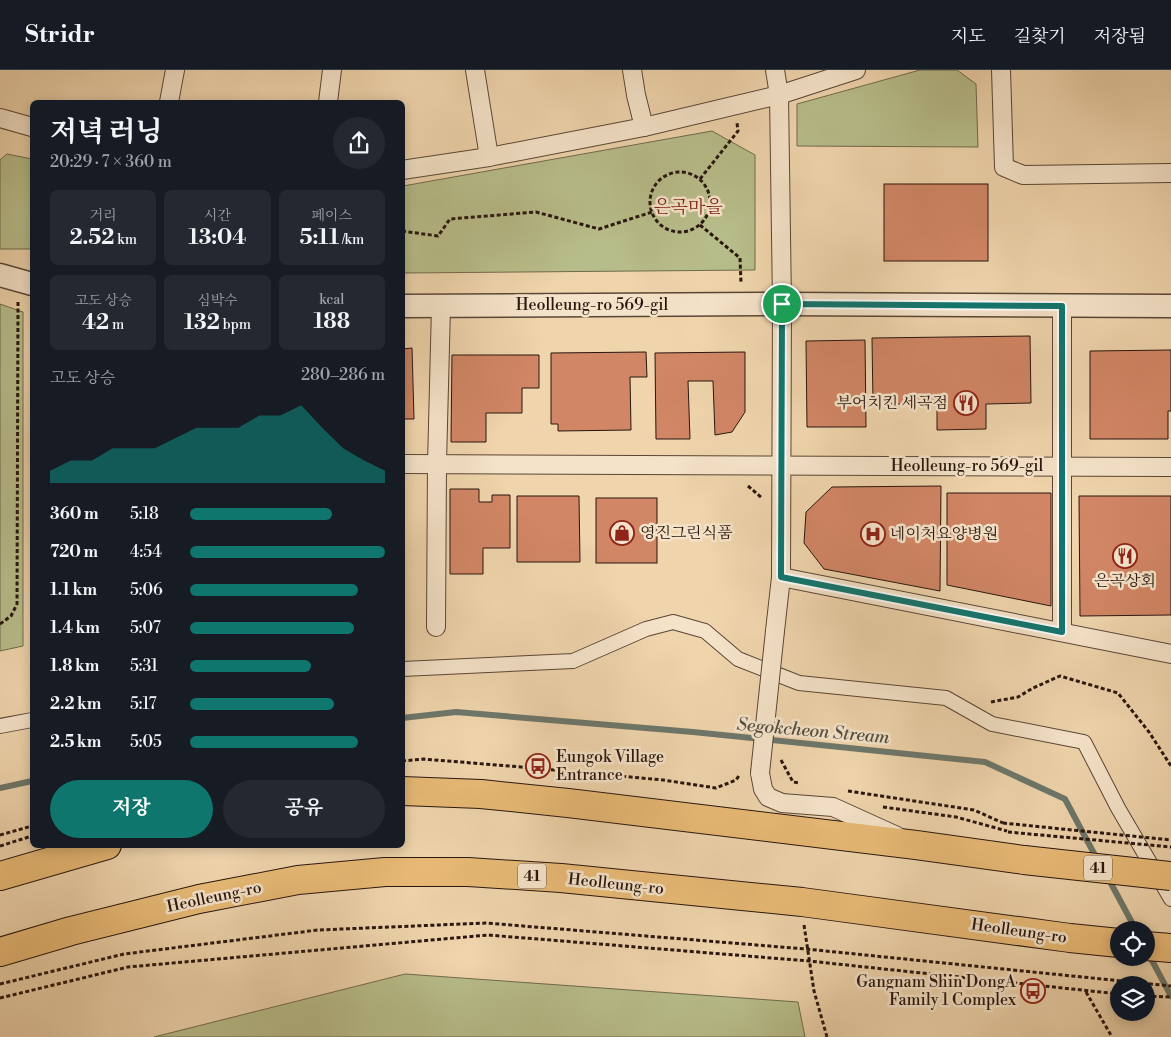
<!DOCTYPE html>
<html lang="ko">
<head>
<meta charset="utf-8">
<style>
  body { margin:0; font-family:"Libre Bodoni","Noto Serif KR",serif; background:#242831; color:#f1f3f6; height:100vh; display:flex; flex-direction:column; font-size:19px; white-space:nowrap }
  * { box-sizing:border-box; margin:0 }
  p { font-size:16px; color:#9ea1a6 }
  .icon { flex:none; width:28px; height:28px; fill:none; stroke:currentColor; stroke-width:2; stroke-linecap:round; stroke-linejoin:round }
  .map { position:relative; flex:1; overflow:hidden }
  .panel { position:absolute; left:30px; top:30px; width:375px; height:748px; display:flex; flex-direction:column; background:#171b24; border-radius:8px; box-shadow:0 2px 12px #0003 }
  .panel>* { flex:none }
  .fabs { position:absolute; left:1110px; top:851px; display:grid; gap:10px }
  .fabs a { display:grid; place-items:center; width:45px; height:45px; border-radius:50%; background:#171b24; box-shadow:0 2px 12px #0003; font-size:25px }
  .pin { position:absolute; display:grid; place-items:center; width:42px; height:42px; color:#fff; margin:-21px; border:2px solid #fff; border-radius:50%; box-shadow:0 1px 5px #0007 }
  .round { display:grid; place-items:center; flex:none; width:52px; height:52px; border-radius:26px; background:#242831 }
  .headline { display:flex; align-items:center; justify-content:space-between; height:85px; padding:0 20px }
  h1 { font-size:28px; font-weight:700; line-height:38px }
  .metrics { display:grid; grid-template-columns:repeat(3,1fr); gap:8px; height:85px; padding:5px 20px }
  .metrics div { display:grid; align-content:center; border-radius:8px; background:#242831; text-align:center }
  .metrics b { font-size:21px; font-weight:700 }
  .metrics small { font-size:14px; font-weight:400 }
  .metrics p { font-size:14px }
  .chart { height:140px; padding:10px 20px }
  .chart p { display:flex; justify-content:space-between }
  .chart svg { width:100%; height:90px; margin-top:5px; fill:#0f766e; opacity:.7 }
  .cta { display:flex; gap:10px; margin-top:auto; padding:10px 20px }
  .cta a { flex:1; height:58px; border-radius:30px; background:#0f766e; color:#fff; font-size:20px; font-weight:700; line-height:58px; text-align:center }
  .cta a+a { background:#242831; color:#f1f3f6 }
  ul { padding:0 20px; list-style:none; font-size:16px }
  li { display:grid; grid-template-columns:80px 60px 1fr; align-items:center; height:38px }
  li i { height:12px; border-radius:6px; background:#0f766e }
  header { display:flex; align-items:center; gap:30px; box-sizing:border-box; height:70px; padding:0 25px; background:#171b24; border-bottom:1px solid #363941 }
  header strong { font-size:24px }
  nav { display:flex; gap:28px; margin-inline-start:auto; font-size:18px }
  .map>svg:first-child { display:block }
  .green { fill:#b7bd8a; stroke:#706a4c }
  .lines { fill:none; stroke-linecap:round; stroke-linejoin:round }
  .stream { stroke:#6d776a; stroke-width:6 }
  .building { fill:#d18665; stroke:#29160f }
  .pedestrian-casing { stroke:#5a4636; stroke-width:16 }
  .minor-casing { stroke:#5a4636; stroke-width:20 }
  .tertiary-casing { stroke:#5a4636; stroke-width:25 }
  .primary-casing { stroke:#29160f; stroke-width:30 }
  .path { stroke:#29160f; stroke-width:3; stroke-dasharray:4 2.5; stroke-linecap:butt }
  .pedestrian { stroke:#f5e3c9; stroke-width:14 }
  .minor { stroke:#f5e3c9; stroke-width:18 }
  .tertiary { stroke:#f5e3c9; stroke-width:22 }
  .primary { stroke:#e8ba76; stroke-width:28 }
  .minor-bridge-casing { stroke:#5a4636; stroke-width:20; stroke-linecap:butt }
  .primary-bridge-casing { stroke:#29160f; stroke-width:30; stroke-linecap:butt }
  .path-bridge { stroke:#29160f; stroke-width:3; stroke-dasharray:4 2.5; stroke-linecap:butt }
  .minor-bridge { stroke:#f5e3c9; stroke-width:18 }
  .primary-bridge { stroke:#e8ba76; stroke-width:28 }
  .route-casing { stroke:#fff; stroke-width:10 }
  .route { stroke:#0f766e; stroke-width:6 }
  .labels { text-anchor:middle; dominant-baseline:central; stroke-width:5; stroke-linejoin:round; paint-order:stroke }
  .shield { fill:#f5e3c9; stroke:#665447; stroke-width:1 }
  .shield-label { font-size:15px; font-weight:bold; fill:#29160f }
  .street-label { font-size:16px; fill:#29160f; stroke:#f5e3c9 }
  .poi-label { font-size:16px; fill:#29160f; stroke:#f5e3c9; text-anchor:start }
  .neighbourhood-label { font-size:18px; fill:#7a1f14; stroke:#f5e3c9 }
  .water-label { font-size:18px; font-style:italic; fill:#514f44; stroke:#f5e3c9 }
</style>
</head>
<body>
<header>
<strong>Stridr</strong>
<nav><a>지도</a><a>길찾기</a><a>저장됨</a></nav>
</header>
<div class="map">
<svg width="1171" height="967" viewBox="0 0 1171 967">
  <rect width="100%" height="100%" fill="#efd4ac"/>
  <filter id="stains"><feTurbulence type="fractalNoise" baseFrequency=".004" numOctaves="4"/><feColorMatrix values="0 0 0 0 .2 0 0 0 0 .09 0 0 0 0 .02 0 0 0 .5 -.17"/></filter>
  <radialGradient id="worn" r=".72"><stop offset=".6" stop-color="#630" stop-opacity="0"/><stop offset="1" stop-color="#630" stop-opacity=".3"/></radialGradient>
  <g class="green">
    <path d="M920 0H957L976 14 978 77 797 76V34Z"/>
    <path d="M712 61 755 85V200L403 203V116Z"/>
    <path d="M7 84 32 89V179H0V90Z"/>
    <path d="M0 234 23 242V576L0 581Z"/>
    <path d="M405 904 798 932 805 967H154Z"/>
  </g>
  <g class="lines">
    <g class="stream">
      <path d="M402 648 456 642 693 662 985 692 1065 729 1098 791"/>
      <path d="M0 718 32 711"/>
      <path d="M1107 806 1136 860"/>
      <path d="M1148 883 1171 926"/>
    </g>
  </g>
  <g class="building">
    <rect x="884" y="114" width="104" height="77"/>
    <path d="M1030 266 1031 333 986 334V359L937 360V334H873L872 268Z"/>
    <path d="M865 270 866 357H807L806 271Z"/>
    <path d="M412 278 414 349H402V279Z"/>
    <path d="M1171 280V341H1168V369H1090V281Z"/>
    <path d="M646 282 647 307H630L631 360 558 361V354H551V283Z"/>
    <path d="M745 282V342L732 362 715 365 713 311H688L690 369H656L655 283Z"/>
    <path d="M452 285H539V318H522V343H486V372H451Z"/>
    <path d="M941 416 940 521 824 499 804 473 806 442 832 417Z"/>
    <path d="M450 419H479V432H492V425H510V478H483V504H450Z"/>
    <path d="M947 423H1051V536L947 515Z"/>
    <path d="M517 426H579L580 492H517Z"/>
    <path d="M1079 426H1171V545L1080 546Z"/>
    <rect x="596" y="428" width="61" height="65"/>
  </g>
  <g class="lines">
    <defs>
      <g id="pedestrian">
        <path d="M402 599 573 591 646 559 673 552 705 561 738 589 799 613 946 628 992 654 1084 672 1118 738 1171 829"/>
        <path d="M0 656 32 650"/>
      </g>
      <g id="minor">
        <path d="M475 0 489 87"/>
        <path d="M632 0 636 25 644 57"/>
        <path d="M775 0 779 25 782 234 781 507 775 561"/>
        <path d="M1001 0 1004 97 1023 105 1171 103"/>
        <path d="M169 32 175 0"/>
        <path d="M328 32 332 0"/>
        <path d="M0 48 32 57"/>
        <path d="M402 100 489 87 644 57 779 25 856 0"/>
        <path d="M1062 236V562"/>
        <path d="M402 394 1171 397"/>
        <path d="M781 507 1171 584"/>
        <path d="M436 557 437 394 441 236"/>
        <path d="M760 703 763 719 768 727 782 733 833 737 897 766"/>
      </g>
      <g id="tertiary">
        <path d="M0 205 32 214"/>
        <path d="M402 236 782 234 1171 236"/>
      </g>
      <g id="primary">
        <path d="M402 721 481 724 568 733 916 775 1024 790"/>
        <path d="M0 806 107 775"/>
        <path d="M1146 876 1171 878"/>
        <path d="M0 882 71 861 199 829 298 810 385 802H468L561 808 802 832 1070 868 1119 873"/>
      </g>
    </defs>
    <use href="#pedestrian" class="pedestrian-casing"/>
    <use href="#minor" class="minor-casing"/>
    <use href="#tertiary" class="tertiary-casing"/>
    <use href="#primary" class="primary-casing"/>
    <g class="path">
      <circle cx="680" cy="132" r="30"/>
      <path d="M700 109 738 61 737 53"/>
      <path d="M700 155 740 188 741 213"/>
      <path d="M402 161 438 166 450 149 536 142 599 159 652 142"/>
      <path d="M748 416 762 428"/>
      <path d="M0 554 11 546 17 534 18 231"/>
      <path d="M991 632 1018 627 1033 618 1060 606 1118 623 1149 662 1171 696"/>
      <path d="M781 690 793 712 800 713"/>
      <path d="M402 691 423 689 521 697 663 710 716 718 736 710 740 704"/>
      <path d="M848 721 974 740 1003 753"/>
      <path d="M883 737 956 747 1007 761"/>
      <path d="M0 765 32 756"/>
      <path d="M0 776 32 766"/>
      <path d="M804 855 814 921 827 967"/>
      <path d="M0 914 124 884 318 860 486 853 806 879 1171 916"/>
      <path d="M1086 922 1112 967"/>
      <path d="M1146 926 1171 927"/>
      <path d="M0 928 128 897 488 865 809 891 1119 924"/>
    </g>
    <use href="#pedestrian" class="pedestrian"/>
    <use href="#minor" class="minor"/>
    <use href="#tertiary" class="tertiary"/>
    <use href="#primary" class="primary"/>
    <defs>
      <path id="minor-bridge" d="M760 703 775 561"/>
      <path id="primary-bridge" d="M1024 790 1171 806"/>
    </defs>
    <use href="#minor-bridge" class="minor-bridge-casing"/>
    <use href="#primary-bridge" class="primary-bridge-casing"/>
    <g class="path-bridge">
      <path d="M1003 753 1171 770"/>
      <path d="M1008 762 1171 777"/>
    </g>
    <use href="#minor-bridge" class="minor-bridge"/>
    <use href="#primary-bridge" class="primary-bridge"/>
  </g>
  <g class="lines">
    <defs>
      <path id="route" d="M782 234 1062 236V562L781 507Z"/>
    </defs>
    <use href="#route" class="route-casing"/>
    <use href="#route" class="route"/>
  </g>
  <defs>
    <symbol id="restaurant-ring" viewBox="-11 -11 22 22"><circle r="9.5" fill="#f5e3c9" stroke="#8f2418" stroke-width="1.5"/><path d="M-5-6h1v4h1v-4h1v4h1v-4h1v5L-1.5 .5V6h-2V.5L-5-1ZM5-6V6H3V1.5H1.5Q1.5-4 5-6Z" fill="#8f2418"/></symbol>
    <symbol id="shop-ring" viewBox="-11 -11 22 22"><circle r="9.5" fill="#f5e3c9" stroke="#8f2418" stroke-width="1.5"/><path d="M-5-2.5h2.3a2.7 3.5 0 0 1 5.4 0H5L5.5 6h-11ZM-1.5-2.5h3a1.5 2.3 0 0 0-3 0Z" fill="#8f2418"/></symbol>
    <symbol id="hospital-ring" viewBox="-11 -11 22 22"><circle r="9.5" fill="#f5e3c9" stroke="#8f2418" stroke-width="1.5"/><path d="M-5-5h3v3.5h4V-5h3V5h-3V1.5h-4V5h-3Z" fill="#8f2418"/></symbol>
    <symbol id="bus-ring" viewBox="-11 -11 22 22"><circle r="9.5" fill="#f5e3c9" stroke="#8f2418" stroke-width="1.5"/><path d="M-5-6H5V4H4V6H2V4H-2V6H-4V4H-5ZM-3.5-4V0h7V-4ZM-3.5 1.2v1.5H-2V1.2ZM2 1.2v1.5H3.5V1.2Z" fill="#8f2418"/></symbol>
  </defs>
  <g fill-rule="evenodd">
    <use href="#restaurant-ring" x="952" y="319" width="28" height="28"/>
    <use href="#shop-ring" x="608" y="449" width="28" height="28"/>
    <use href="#hospital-ring" x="859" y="450" width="28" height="28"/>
    <use href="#restaurant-ring" x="1111" y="472" width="28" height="28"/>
    <use href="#bus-ring" x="524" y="682" width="28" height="28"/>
    <use href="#bus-ring" x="1019" y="907" width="28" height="28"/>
  </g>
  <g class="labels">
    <g class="shield">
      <rect x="1084" y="785.5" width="28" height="25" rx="4"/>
      <rect x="518" y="793.5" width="28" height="25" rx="4"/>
    </g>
    <g class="shield-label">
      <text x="1098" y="798">41</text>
      <text x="532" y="806">41</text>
    </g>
    <g class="street-label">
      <text x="592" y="235">Heolleung-ro 569-gil</text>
      <text x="967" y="396">Heolleung-ro 569-gil</text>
      <text transform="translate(616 814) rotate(6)">Heolleung-ro</text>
      <text transform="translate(214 827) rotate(-12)">Heolleung-ro</text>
      <text transform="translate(1019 861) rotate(8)">Heolleung-ro</text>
    </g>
    <g class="poi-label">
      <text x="948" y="333" text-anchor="end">부어치킨 세곡점</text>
      <text x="640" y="463">영진그린식품</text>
      <text x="890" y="464">네이처요양병원</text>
      <text x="1125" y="511" text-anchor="middle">은곡상회</text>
      <text x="556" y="687">Eungok Village<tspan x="556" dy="18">Entrance</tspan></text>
      <text x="1016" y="912" text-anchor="end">Gangnam Shin DongA<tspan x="1016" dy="18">Family 1 Complex</tspan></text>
    </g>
    <g class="neighbourhood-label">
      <text x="688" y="137">은곡마을</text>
    </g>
    <g class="water-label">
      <text transform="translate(813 661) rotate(5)">Segokcheon Stream</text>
    </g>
  </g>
  <rect width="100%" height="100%" filter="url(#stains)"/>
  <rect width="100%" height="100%" fill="url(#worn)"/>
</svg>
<div class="fabs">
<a><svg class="icon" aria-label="locate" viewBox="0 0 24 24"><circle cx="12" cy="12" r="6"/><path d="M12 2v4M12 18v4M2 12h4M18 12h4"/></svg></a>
<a><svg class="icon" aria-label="layers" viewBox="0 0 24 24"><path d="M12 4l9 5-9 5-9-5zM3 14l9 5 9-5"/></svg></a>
</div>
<div class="pin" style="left:782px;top:234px;background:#1e9e55"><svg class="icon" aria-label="arrive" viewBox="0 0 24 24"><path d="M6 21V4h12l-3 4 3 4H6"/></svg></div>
<section class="panel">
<div class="headline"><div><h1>저녁 러닝</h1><p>20:29 · 7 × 360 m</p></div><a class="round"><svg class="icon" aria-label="share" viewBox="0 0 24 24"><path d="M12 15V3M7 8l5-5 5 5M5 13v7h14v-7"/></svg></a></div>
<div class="metrics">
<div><p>거리</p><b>2.52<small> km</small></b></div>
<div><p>시간</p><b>13:04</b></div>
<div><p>페이스</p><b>5:11<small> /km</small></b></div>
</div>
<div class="metrics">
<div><p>고도 상승</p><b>42<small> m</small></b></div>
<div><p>심박수</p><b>132<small> bpm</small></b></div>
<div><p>kcal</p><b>188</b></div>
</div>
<div class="chart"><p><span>고도 상승</span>280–286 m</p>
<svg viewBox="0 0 160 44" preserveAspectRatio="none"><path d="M0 44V38L10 33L20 33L30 27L40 27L50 27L60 22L70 17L80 17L90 17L100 11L110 11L120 6L130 17L140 27L150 33L160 38V44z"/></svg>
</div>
<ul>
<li><b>360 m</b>5:18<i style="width:73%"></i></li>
<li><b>720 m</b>4:54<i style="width:100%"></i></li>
<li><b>1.1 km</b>5:06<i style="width:86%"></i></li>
<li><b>1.4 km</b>5:07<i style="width:84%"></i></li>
<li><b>1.8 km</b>5:31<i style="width:62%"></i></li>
<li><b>2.2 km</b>5:17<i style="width:74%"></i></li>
<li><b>2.5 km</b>5:05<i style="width:86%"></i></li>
</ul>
<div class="cta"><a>저장</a><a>공유</a></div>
</section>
</div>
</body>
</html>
